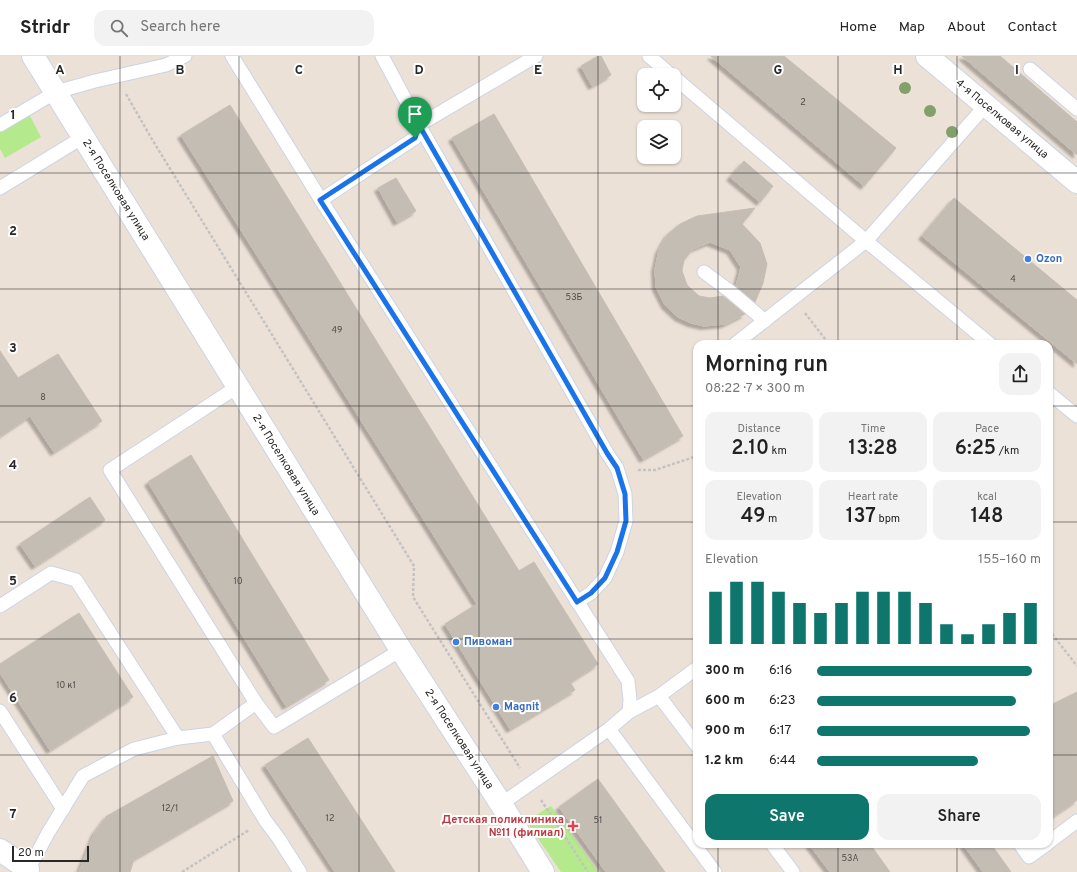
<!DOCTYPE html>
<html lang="en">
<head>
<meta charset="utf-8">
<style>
  body { margin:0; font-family:Overpass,sans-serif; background:#f2f2f2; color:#222; height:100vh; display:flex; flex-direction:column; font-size:15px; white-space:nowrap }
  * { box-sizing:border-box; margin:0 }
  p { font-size:13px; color:#767676 }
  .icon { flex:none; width:22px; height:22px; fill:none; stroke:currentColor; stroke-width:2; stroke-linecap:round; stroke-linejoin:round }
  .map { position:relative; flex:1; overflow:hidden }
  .side { position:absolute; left:693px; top:284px; width:360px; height:508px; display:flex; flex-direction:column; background:#fff; border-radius:12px; box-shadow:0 1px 3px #0004 }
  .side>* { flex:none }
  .controls { position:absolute; left:637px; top:12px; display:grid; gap:8px }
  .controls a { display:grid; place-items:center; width:44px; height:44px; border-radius:8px; background:#fff; box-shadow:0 1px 3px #0004; font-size:20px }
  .scale { position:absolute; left:12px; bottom:10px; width:77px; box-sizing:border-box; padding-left:4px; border:2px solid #282828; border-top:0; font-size:11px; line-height:14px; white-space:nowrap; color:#282828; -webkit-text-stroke:3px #fff; paint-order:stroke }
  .pin { position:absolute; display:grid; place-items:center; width:34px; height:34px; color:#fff; margin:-41px -17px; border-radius:50% 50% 50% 0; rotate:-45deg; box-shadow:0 0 4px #0007 }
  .pin .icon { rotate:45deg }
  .round { display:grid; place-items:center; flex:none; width:42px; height:42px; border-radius:12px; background:#f2f2f2 }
  .head { display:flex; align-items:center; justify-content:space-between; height:68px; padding:0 12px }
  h1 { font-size:22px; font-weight:600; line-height:30px }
  .stats { display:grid; grid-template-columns:repeat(3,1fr); gap:6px; height:68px; padding:4px 12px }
  .stats div { display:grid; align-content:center; border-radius:10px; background:#f2f2f2; text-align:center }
  .stats b { font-size:20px; font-weight:600 }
  .stats small { font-size:11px; font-weight:400 }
  .stats p { font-size:11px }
  .chart { height:112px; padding:8px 12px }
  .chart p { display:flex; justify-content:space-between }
  .chart svg { width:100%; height:72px; margin-top:4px; stroke:#0f766e; stroke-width:6 }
  .primary-button { display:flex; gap:8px; margin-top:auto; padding:8px 12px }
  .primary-button a { flex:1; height:46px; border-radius:12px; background:#0f766e; color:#fff; font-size:16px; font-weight:600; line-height:46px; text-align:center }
  .primary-button a+a { background:#f2f2f2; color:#222 }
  ul { padding:0 12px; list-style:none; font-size:13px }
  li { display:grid; grid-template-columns:64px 48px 1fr; align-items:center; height:30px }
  li i { height:10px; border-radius:5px; background:#0f766e }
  header { display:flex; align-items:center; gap:24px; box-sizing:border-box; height:56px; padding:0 20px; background:#fff; border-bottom:1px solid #e0e0e0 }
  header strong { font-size:19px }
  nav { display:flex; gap:22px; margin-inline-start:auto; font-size:14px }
  .search { width:280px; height:36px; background:#f2f2f2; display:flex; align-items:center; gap:10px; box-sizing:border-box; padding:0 14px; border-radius:12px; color:#767676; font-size:15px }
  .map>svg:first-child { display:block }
  .green { fill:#b5ea8c }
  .building { fill:#c3bdb4; stroke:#c7bdb1; filter:url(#shadow) }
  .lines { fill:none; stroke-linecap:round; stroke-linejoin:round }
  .lane-casing { stroke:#ccd3e3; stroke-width:15 }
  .street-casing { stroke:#ccd3e3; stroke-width:24 }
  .secondary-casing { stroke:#ccd3e3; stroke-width:24 }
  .path { stroke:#c3c3c3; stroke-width:2.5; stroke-dasharray:3 2; stroke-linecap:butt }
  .lane { stroke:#fff; stroke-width:13 }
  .street { stroke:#fff; stroke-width:22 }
  .secondary { stroke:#fff; stroke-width:22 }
  .tree { fill:#82a06a }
  .route-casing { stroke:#fff; stroke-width:8 }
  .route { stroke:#1a73e8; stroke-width:5 }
  .grid { fill:none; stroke:#282828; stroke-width:1; stroke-opacity:0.55 }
  .shop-dot { fill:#3f7fe0; stroke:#fff; stroke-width:1.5 }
  .health-dot { fill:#e0444e; stroke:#fff; stroke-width:1.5 }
  .labels { text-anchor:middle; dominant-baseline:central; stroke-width:4; stroke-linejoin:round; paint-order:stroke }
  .number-label { font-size:9px; fill:#4f4d4b }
  .street-label { font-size:11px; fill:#282828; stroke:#fff }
  .shop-label { font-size:11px; font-weight:bold; fill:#366cbe; stroke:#fff; text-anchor:start }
  .health-label { font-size:11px; font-weight:bold; fill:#be3a42; stroke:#fff; text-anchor:end }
  .grid-label { font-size:13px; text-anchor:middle; font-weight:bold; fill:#282828; stroke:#fff; stroke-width:4; stroke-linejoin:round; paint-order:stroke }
</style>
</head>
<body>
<header>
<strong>Stridr</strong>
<div class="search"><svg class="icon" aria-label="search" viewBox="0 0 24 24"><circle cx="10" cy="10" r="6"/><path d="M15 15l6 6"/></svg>Search here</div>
<nav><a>Home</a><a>Map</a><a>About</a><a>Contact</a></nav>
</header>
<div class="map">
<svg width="1077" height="816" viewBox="0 0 1077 816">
  <defs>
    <filter id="shadow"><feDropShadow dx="-3.5" dy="3.5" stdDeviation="1" flood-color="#0004"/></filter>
  </defs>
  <rect width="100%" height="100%" fill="#ece1d7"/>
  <g class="green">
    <path d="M29 58 41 81 5 102 0 93V75Z"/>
    <path d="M551 750 598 816H561L526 765Z"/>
  </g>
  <g class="building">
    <path d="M598 0H601L611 19 592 30 581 10Z"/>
    <path d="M711 0H784L896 92 864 130Z"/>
    <path d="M962 0H1000L1077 66V99Z"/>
    <path d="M230 49 519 515 534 506 598 608 570 626 575 634 510 673 445 568 477 548 181 79Z"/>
    <path d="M494 58 683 380 643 403 452 82Z"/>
    <path d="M744 105 773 130 760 146 730 121Z"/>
    <path d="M396 122 416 155 397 166 378 132Z"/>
    <path d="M954 142 1077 244V308L922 180Z"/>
    <path d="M755 152 742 168 760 187 767 208 763 227 755 246 736 230 741 211 730 194 710 186 693 193 684 204 682 215 687 229 699 240 710 242 723 240 745 258 725 268 704 270 691 267 678 261 665 249 656 231 655 213 659 194 668 178 680 168 697 160Z"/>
    <path d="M0 295 18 322 58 298 102 365 54 396 30 360 0 380Z"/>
    <path d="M191 399 329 624 286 650 148 426Z"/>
    <path d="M90 441 105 464 35 510 20 488Z"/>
    <path d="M79 557 133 641 50 694 0 617V608Z"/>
    <path d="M1077 636V744L1049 763V650Z"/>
    <path d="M308 682 395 816H335L265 709Z"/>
    <path d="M213 700 233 745 134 803 130 816H79L95 776 107 760Z"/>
    <path d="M598 723 624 759 665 816H606L559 751Z"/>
    <path d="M809 788H870L890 816H830Z"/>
    <path d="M963 788H991L1011 816H983Z"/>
  </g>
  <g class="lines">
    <defs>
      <g id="lane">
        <path d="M232 0 321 144 628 625 630 644 629 656"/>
        <path d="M382 0 419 69 607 397 617 412 625 438 626 465 617 496 605 522 591 537 577 546"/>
        <path d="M649 0 671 19"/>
        <path d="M1030 13 1077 53"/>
        <path d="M674 21 866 185 990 288"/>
        <path d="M0 69 56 36 95 25 166 9 185 0"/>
        <path d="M0 132 83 81"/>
        <path d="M321 144 415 82 419 69 536 0"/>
        <path d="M704 216 731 236 765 265"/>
        <path d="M735 288 866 185 986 49"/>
        <path d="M237 331 110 414 256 647 274 671 401 594"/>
        <path d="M1049 337 1077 360"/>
        <path d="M0 550 51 517 76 524 178 682"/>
        <path d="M659 640 697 690"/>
        <path d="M0 655 63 753"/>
        <path d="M609 673 715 816"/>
        <path d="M213 678 265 764 279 783 300 816"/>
        <path d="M501 748 609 673 629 656 659 640 697 612"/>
        <path d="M1049 786 1077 765"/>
        <path d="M772 788 793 816"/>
        <path d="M1020 788 1029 801 1047 788"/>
        <path d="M27 816 48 777 83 720 134 693 178 682 213 678 256 647"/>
      </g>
      <path id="street" d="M0 794 28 813"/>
      <g id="secondary">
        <path d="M33 0 401 594 501 748 543 816"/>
        <path d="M927 0 1077 126"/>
      </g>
    </defs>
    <use href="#lane" class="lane-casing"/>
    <use href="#street" class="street-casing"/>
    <use href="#secondary" class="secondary-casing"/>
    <g class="path">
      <path d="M126 38 153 85 414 510 413 541 520 712"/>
      <path d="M805 257 829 288"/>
      <path d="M638 414H655L697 400"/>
      <path d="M1049 574 1077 610"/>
      <path d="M541 744 588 816"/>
      <path d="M182 816 249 774"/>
    </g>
    <use href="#lane" class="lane"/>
    <use href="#street" class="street"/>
    <use href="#secondary" class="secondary"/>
  </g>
  <g class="tree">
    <circle cx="905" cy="32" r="6"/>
    <circle cx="930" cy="55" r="6"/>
    <circle cx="952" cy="76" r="6"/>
  </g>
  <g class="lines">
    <defs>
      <path id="route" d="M419 69 607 397 617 412 625 438 626 465 617 496 605 522 591 537 577 546 320 144 415 82Z"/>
    </defs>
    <use href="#route" class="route-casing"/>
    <use href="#route" class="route"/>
  </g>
  <path class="grid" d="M120 0V816M239 0V816M359 0V816M479 0V816M598 0V816M718 0V288M838 0V288M957 0V288M0 117H1077M0 233H1077M0 350H697M1049 350H1077M0 466H697M1049 466H1077M0 583H697M1049 583H1077M0 699H697M1049 699H1077M718 788V816M838 788V816M957 788V816"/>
  <g class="shop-dot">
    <circle cx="1028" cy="203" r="4"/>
    <circle cx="456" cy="586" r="4"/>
    <circle cx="496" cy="651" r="4"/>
  </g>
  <path class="health-dot" d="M571 764h4v4h4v4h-4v4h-4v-4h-4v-4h4z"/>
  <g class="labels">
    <g class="number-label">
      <text x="803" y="46">2</text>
      <text x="1013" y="223">4</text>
      <text x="574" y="241">53Б</text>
      <text x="337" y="274">49</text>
      <text x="43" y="341">8</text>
      <text x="238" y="525">10</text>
      <text x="66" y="629">10 к1</text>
      <text x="170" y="752">12/1</text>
      <text x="330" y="762">12</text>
      <text x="598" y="764">51</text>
      <text x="850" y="802">53А</text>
    </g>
    <g class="street-label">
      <text transform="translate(1002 63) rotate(40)">4-я Поселковая улица</text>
      <text transform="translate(116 134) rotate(58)">2-я Поселковая улица</text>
      <text transform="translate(286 409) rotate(58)">2-я Поселковая улица</text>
      <text transform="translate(459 683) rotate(57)">2-я Поселковая улица</text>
    </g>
    <g class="shop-label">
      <text x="1036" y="203">Ozon</text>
      <text x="464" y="586">Пивоман</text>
      <text x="504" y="651">Magnit</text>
    </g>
    <g class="health-label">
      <text x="564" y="764">Детская поликлиника<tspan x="564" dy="13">№11 (филиал)</tspan></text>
    </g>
  </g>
  <g class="grid-label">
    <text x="60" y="18">A</text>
    <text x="180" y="18">B</text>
    <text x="299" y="18">C</text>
    <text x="419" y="18">D</text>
    <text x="538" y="18">E</text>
    <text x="778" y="18">G</text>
    <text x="898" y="18">H</text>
    <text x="1017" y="18">I</text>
    <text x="13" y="63">1</text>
    <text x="13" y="179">2</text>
    <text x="13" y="296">3</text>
    <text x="13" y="413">4</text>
    <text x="13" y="529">5</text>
    <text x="13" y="646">6</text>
    <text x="13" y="762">7</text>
  </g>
</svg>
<div class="controls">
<a><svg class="icon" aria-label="locate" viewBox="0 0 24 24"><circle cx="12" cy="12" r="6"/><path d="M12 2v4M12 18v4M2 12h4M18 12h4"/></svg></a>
<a><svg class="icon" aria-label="layers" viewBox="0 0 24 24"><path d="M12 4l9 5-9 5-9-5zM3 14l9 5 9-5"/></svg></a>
</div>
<div class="scale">20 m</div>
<div class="pin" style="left:415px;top:82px;background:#1e9e55"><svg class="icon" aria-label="arrive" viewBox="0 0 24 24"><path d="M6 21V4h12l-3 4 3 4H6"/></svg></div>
<section class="side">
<div class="head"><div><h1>Morning run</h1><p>08:22 · 7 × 300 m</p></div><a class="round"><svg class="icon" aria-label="share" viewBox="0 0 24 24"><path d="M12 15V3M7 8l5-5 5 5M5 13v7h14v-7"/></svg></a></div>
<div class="stats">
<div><p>Distance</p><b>2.10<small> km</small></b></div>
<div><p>Time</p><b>13:28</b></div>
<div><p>Pace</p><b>6:25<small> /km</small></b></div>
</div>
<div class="stats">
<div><p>Elevation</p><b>49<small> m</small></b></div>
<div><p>Heart rate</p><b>137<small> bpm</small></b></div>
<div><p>kcal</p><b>148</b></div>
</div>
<div class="chart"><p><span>Elevation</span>155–160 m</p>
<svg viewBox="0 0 160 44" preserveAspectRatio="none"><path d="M5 44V12M15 44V6M25 44V6M35 44V12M45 44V19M55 44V25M65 44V19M75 44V12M85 44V12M95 44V12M105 44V19M115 44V32M125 44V38M135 44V32M145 44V25M155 44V19"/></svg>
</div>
<ul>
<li><b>300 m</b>6:16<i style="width:96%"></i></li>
<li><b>600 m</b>6:23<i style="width:89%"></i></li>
<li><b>900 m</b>6:17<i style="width:95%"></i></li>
<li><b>1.2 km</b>6:44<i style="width:72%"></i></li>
</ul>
<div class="primary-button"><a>Save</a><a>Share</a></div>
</section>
</div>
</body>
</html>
